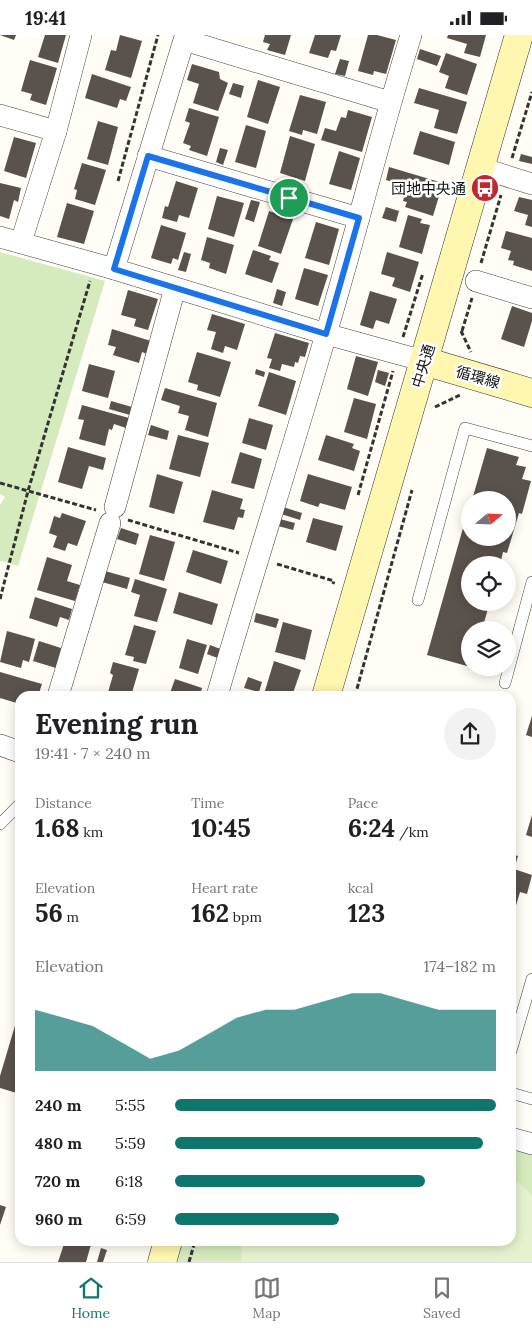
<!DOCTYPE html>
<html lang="en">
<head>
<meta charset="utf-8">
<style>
  body { margin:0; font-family:Lora,"Noto Sans JP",serif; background:#f2f2f2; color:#202124; height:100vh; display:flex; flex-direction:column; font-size:19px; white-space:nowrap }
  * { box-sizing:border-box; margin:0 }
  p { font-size:16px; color:#757577 }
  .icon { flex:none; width:28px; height:28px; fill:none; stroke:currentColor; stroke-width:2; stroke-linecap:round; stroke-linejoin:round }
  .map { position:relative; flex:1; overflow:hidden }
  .details { position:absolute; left:15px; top:656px; width:501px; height:555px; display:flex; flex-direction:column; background:#fff; border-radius:15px; box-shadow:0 2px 12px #0003 }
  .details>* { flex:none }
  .needle { width:32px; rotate:71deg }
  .buttons { position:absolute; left:461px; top:456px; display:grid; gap:10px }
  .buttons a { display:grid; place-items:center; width:55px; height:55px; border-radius:50%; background:#fff; box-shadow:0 2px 12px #0003; font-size:25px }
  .pin { position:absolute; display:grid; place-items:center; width:42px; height:42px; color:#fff; margin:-21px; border:2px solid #fff; border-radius:50%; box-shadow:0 1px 5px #0007 }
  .round { display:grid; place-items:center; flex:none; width:52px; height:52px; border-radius:26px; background:#f2f2f2 }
  .head { display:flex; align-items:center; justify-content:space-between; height:85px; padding:0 20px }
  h1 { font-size:28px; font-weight:700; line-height:38px }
  .stats { display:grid; grid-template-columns:repeat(3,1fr); gap:8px; height:85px; padding:5px 20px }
  .stats div { display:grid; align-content:center }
  .stats b { font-size:25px; font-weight:700 }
  .stats small { font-size:14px; font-weight:400 }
  .stats p { font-size:14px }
  .chart { height:140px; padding:10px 20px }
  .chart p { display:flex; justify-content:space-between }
  .chart svg { width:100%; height:90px; margin-top:5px; fill:#0f766e; opacity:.7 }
  ul { padding:0 20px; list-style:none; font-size:16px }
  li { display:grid; grid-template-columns:80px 60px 1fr; align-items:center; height:38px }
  li i { height:12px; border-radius:6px; background:#0f766e }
  .status { display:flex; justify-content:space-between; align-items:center; height:35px; padding:0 25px; background:#fff; direction:ltr }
  .status svg { height:14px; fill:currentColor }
  .dock { display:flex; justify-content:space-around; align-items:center; height:70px; border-top:1px solid #e0e0e0; background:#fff; font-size:14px; color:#757577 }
  .dock a { display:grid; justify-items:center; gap:2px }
  .dock .active { color:#0f766e }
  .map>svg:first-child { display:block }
  .green { fill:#d5ebbd }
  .pitch { fill:#e6f2cf }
  .building { fill:#5a524d }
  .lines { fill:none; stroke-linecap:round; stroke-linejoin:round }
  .lane-casing { stroke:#444; stroke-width:12 }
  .street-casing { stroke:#444; stroke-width:22 }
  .secondary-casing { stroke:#333; stroke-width:29 }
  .path { stroke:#333; stroke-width:3; stroke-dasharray:5 2.5; stroke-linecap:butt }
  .lane { stroke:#fff; stroke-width:11 }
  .street { stroke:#fff; stroke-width:21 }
  .secondary { stroke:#fff6b0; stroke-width:28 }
  .route-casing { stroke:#fff; stroke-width:10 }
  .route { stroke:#1a73e8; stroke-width:6 }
  .labels { text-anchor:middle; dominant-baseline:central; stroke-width:5; stroke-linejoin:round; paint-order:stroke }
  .poi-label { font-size:15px; fill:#111; stroke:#fff; text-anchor:end }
  .street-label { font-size:15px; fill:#111; stroke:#fff }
</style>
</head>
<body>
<div class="status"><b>19:41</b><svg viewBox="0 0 49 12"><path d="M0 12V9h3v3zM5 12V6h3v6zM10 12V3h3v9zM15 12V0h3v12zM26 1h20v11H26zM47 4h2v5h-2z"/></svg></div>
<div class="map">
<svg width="532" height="1227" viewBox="0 0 532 1227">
  <rect width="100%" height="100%" fill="#fffdf5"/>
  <g class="green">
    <path d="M0 217 105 246 18 531 0 526V470L5 462 0 459Z"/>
    <path d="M511 1103 532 1109V1227H162L168 1206H511Z"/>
  </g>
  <path class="pitch" d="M511 1145 518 1147 532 1160V1227H241L242 1206H511Z"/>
  <g class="building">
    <path d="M0 0H16L14 5Z"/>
    <path d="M45 0H66L58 28 38 22Z"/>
    <path d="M120 0 142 6 131 43 105 35 111 15 116 16Z"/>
    <path d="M265 0H291L285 20 267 15 270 9 263 7Z"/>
    <path d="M315 0H341L336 16 331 15 328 23 309 18Z"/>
    <path d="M368 0H377L396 5 386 39 374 36 373 40 358 36Z"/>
    <path d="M448 0H486L480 22 464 18 467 9 447 3Z"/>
    <path d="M420 14 441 21 437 31 417 24Z"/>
    <path d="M446 18 477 29 467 60 445 53 449 41 439 37Z"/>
    <path d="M340 24 349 26 345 41 335 39Z"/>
    <path d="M30 25 57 33 46 70 30 65 32 59 21 56Z"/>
    <path d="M192 29 219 37 220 44 228 48 218 76 193 68 199 49 187 45Z"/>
    <path d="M92 39 131 52 126 66 120 64 117 73 85 63Z"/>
    <path d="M258 45 280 52 268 89 247 82Z"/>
    <path d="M233 48 244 51 241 63 229 59Z"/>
    <path d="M419 53 467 67 457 99 434 93 439 75 414 68Z"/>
    <path d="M300 60 326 67 317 99 303 95 302 100 289 96Z"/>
    <path d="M189 73 219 82 207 121 189 115 191 111 183 108 190 88 185 86Z"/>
    <path d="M348 75 372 82 362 117 321 105 325 93 336 96 341 82 346 83Z"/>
    <path d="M98 86 118 92 108 130 87 124Z"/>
    <path d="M246 90 266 96 256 133 235 127Z"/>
    <path d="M420 96 455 107 449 130 413 119Z"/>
    <path d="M290 101 315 109 305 146 280 138Z"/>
    <path d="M14 102 36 108 26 143 4 136Z"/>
    <path d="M220 113 228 115 223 130 216 127Z"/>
    <path d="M339 116 360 123 351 155 329 149Z"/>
    <path d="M521 119 532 122V129L519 126Z"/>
    <path d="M82 128 106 135 95 170 75 164 77 155 74 154Z"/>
    <path d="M389 132 443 148 433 181 405 172 407 167 403 166 405 159 410 161 412 152 386 145Z"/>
    <path d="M176 146 198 153 189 183 179 180 177 187 162 183 165 171 168 172Z"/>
    <path d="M0 148 21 153 18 167 14 165 9 184 0 181Z"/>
    <path d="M217 161 244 168 234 202 208 194Z"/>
    <path d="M519 162 532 165V192L525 190 528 180 514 176Z"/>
    <path d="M251 165 260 167 254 187 245 184Z"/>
    <path d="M67 168 94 176 84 209 57 202Z"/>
    <path d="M386 172 399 176 396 187 382 183Z"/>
    <path d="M269 176 293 184 281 219 258 211Z"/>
    <path d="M408 180 422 184 420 188 430 190 422 219 399 212Z"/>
    <path d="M316 187 339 194 329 230 305 223Z"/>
    <path d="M161 190 186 198 178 225 173 223 171 229 151 223Z"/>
    <path d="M506 196 532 203V236L513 230 514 226 508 225 511 216 501 213Z"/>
    <path d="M207 202 234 210 226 239 209 233 210 228 201 225Z"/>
    <path d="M253 215 271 221 269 225 279 228 272 248 245 239Z"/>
    <path d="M184 217 191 219 186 237 178 235Z"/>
    <path d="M387 217 419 227 410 257 392 251 395 243 381 239Z"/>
    <path d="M304 233 328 240 318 271 295 264Z"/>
    <path d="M277 254 286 257 282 271 273 268Z"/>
    <path d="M128 255 158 264 148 295 134 291 136 284 121 280Z"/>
    <path d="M370 256 397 264 389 289 376 285 373 294 360 290Z"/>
    <path d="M512 271 532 278V286L524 312 501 304Z"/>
    <path d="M212 279 245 289 237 315 225 311 223 318 211 314 216 297 207 295Z"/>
    <path d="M112 294 151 306 147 319 142 317 139 328 113 320 116 312 108 310Z"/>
    <path d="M275 298 309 308 305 322 300 321 298 328 295 327 294 332 282 329 280 336 269 333 272 324 267 323Z"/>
    <path d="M197 317 231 327 220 362 197 355 198 350 188 347Z"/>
    <path d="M356 321 378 327 368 361 347 354Z"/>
    <path d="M89 329 115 336 108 363 82 356Z"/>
    <path d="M256 334 265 337 264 342 255 339Z"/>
    <path d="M378 335 389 338 385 351 375 347Z"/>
    <path d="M269 337 296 346 286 380 258 371Z"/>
    <path d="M165 353 217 368 208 402 185 395 189 381 178 378 180 371 161 365Z"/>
    <path d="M354 363 376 369 367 404 344 397Z"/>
    <path d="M111 366 132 372 130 380 109 374Z"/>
    <path d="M82 370 129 383 126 393 114 389 112 395 109 394 105 411 79 404 84 385 78 384Z"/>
    <path d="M249 383 273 390 266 415 242 408Z"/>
    <path d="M151 390 169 396 167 405 148 400Z"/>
    <path d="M178 400 209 408 200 442 169 434Z"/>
    <path d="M326 400 354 409 352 413 360 416 354 436 318 425Z"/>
    <path d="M68 412 106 423 103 435 89 431 82 454 58 447Z"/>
    <path d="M487 413 519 422 516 430 526 432 522 444 531 446 522 479 519 478 507 518 503 517 500 530H470V568H497L496 572 489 570 482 595H470V624H469L467 631 427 620 469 472 470 502H508V465H472Z"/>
    <path d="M240 417 262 424 254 454 231 448Z"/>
    <path d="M157 439 183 447 174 479 149 472Z"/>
    <path d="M308 439 352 452 345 475 320 468 318 472 300 466Z"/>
    <path d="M212 455 243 464 240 474 245 475 243 483 238 482 234 495 203 487Z"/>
    <path d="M283 472 302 478 300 485 281 479Z"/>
    <path d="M62 478 86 486 77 511 68 508 65 516 53 512 57 501 49 498 54 481 60 483Z"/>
    <path d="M313 483 343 491 336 516 306 507Z"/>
    <path d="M280 484 295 488 293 495 278 491Z"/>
    <path d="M121 493 139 499 136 510 117 504Z"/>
    <path d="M150 500 175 507 164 546 139 539Z"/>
    <path d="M193 515 228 526 221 549 186 537Z"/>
    <path d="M47 522 72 530 67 546 80 550 75 566 37 555Z"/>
    <path d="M105 536 130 543 127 554 102 547Z"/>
    <path d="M135 544 167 554 157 587 134 581 140 560 131 557Z"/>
    <path d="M179 557 218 569 212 590 173 578Z"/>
    <path d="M35 562 72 574 69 585 60 582 57 592 29 583Z"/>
    <path d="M256 578 279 584 276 593 254 587Z"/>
    <path d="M283 587 312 595 305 625 275 617Z"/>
    <path d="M134 590 156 596 146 629 133 626 134 622 125 620Z"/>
    <path d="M7 596 35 604 29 627 23 625 21 633 0 627Z"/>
    <path d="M187 604 207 610 198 639 179 633Z"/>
    <path d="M39 606 61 613 56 633 33 626Z"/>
    <path d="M210 610 223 615 220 624 207 619Z"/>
    <path d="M274 626 301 635 292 661H282L274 659 273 661H270L264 659Z"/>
    <path d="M113 627 139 634 131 661H107L113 640 110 638Z"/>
    <path d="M0 637 42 649 38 661H20V669L0 663Z"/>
    <path d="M248 642 262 647 259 657 244 653Z"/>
    <path d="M175 644 202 653 200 661H169Z"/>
    <path d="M70 656 87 661H69Z"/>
    <path d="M532 681V702L526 700Z"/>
    <path d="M532 780V802L526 800Z"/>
    <path d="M511 819 518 821 514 834 532 840 527 859 520 857 512 884Z"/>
    <path d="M20 974V1059L0 1053V1041Z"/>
    <path d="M0 1170 6 1172 0 1190Z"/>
    <path d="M65 1206H92L86 1227H58Z"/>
    <path d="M101 1213 107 1215 103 1227H97Z"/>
  </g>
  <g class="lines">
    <defs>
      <g id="lane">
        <path d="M418 565 465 393 532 411"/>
        <path d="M505 648 532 547"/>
        <path d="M0 789 20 769"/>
        <path d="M511 1016 532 944"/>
        <path d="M511 1058 532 1064"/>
      </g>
      <g id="street">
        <path d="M0 80 56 96"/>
        <path d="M148 121 359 183"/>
        <path d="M481 133 532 149"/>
        <path d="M0 202 114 234 326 299 424 326"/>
        <path d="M21 207 56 96 81 0"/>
        <path d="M114 234 184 5 390 67"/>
        <path d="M476 246 532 263"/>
        <path d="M115 472 175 253"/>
        <path d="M58 661 110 488"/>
        <path d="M217 661C252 540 291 420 326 299 356 199 380 99 411 0"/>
        <path d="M0 710 20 717"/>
        <path d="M511 1103 532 1109"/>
      </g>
      <g id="secondary">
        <path d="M424 326 532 358"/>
        <path d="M326 661 519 0"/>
        <path d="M162 1227 168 1206"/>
      </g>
    </defs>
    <use href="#lane" class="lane-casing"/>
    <use href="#street" class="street-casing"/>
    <use href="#secondary" class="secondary-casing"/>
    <g class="path">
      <path d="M512 123 532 57"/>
      <path d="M118 146 158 0"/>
      <path d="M481 228 501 160"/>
      <path d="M461 296 471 317"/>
      <path d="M462 296 472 263"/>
      <path d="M403 302 423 238"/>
      <path d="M435 372 460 360"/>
      <path d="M0 448 96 475"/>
      <path d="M358 460 393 336"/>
      <path d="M128 485 239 518"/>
      <path d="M277 529 334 546 333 549"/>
      <path d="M0 564 28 456 90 246"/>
      <path d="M355 661 412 455"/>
      <path d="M189 1227 195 1206"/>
    </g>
    <use href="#lane" class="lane"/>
    <use href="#street" class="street"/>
    <use href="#secondary" class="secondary"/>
  </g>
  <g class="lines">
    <defs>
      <path id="route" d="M148 121 359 183 326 299 114 234Z"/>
    </defs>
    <use href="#route" class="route-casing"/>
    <use href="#route" class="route"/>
  </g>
  <defs>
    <symbol id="bus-disc" viewBox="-11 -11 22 22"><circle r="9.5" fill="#c4262e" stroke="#fff"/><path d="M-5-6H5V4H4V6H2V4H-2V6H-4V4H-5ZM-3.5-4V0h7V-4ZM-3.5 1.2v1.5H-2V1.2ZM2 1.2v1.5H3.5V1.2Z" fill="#fff"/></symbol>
  </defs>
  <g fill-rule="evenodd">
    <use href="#bus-disc" x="469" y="137" width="32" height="32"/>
  </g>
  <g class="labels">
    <g class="poi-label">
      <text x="466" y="153">団地中央通</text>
    </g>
    <g class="street-label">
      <text transform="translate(423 331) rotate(-73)">中央通</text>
      <text transform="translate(478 342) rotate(16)">循環線</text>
    </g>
  </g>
</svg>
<div class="buttons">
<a><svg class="needle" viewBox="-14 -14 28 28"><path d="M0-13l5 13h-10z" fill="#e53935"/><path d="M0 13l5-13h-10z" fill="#757577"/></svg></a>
<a><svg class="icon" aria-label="locate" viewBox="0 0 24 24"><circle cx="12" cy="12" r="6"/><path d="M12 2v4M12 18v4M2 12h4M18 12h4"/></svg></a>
<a><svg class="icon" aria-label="layers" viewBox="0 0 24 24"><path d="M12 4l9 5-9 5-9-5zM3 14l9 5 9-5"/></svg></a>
</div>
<div class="pin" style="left:289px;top:163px;background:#1e9e55"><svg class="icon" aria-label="arrive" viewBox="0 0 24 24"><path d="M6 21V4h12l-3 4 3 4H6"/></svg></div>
<section class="details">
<div class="head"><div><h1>Evening run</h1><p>19:41 · 7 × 240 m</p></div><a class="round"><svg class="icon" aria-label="share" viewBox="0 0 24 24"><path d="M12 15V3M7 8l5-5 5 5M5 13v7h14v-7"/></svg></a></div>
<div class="stats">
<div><p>Distance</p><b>1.68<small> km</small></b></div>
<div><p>Time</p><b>10:45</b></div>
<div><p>Pace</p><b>6:24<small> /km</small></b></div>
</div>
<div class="stats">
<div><p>Elevation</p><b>56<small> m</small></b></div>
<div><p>Heart rate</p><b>162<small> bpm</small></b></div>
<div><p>kcal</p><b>123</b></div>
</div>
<div class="chart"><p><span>Elevation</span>174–182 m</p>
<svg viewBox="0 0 160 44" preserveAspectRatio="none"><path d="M0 44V14L10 18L20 22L30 30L40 38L50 34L60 26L70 18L80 14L90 14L100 10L110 6L120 6L130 10L140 14L150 14L160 14V44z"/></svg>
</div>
<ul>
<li><b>240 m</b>5:55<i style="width:100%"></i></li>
<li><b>480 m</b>5:59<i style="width:96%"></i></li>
<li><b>720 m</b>6:18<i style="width:78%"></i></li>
<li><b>960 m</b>6:59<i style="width:51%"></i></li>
</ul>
</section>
</div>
<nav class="dock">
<a class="active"><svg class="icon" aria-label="home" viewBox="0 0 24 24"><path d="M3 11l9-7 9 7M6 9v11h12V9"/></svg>Home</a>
<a><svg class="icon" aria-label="map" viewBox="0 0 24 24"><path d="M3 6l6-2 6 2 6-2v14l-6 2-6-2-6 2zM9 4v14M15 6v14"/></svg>Map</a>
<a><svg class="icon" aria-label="saved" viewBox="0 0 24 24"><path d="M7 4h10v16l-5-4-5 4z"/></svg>Saved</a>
</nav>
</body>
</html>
